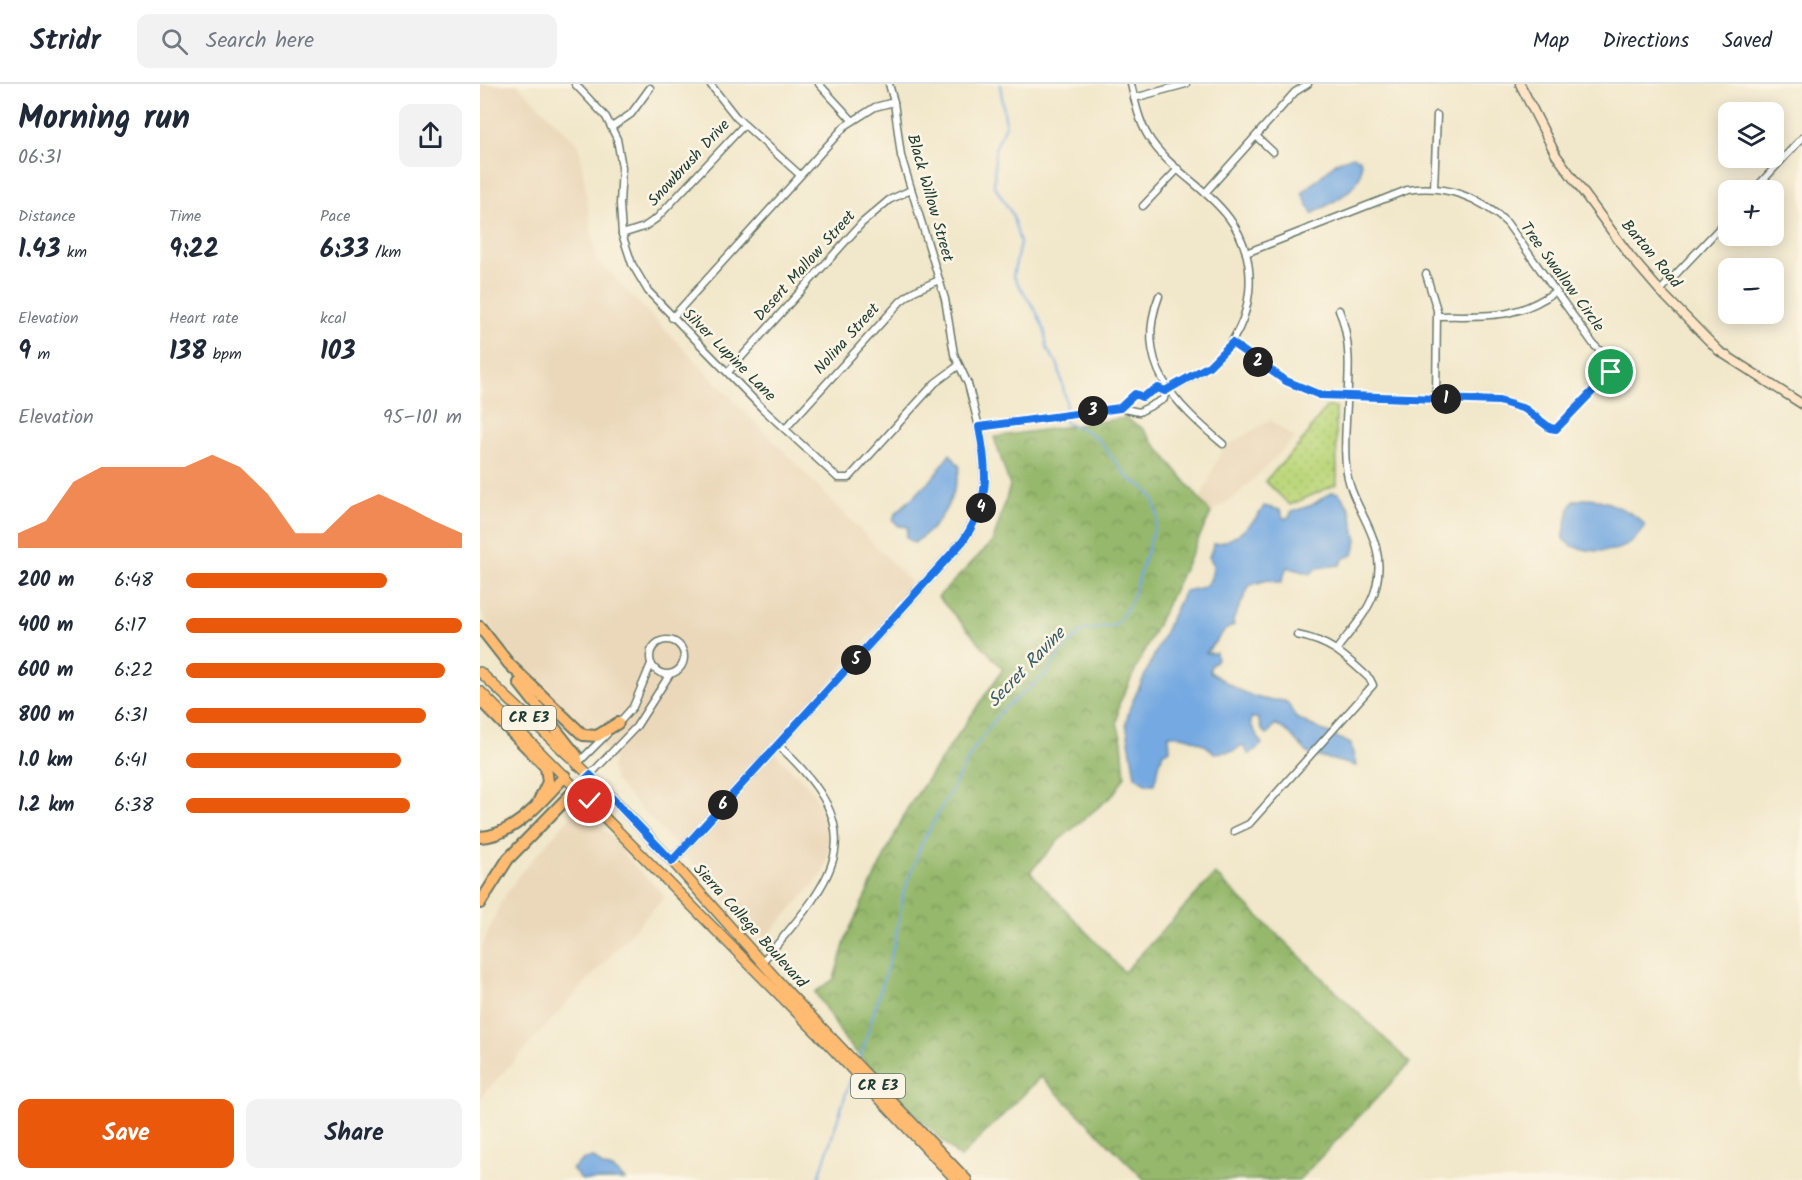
<!DOCTYPE html>
<html lang="en">
<head>
<meta charset="utf-8">
<style>
  body { margin:0; font-family:Kalam,sans-serif; background:#f2f2f3; color:#1f2937; height:100vh; display:flex; flex-direction:column; font-size:22px; white-space:nowrap }
  * { box-sizing:border-box; margin:0 }
  p { font-size:20px; color:#747a83 }
  .icon { flex:none; width:33px; height:33px; fill:none; stroke:currentColor; stroke-width:2; stroke-linecap:round; stroke-linejoin:round }
  .map { position:relative; flex:1; overflow:hidden }
  .drawer { display:flex; flex-direction:column; background:#fff; width:480px }
  .drawer>* { flex:none }
  .tools { position:absolute; left:1238px; top:18px; display:grid; gap:12px }
  .tools a { display:grid; place-items:center; width:66px; height:66px; border-radius:12px; background:#fff; box-shadow:0 3px 15px #0003; font-size:30px }
  .pin { position:absolute; display:grid; place-items:center; width:51px; height:51px; color:#fff; margin:-26px; border:3px solid #fff; border-radius:50%; box-shadow:0 2px 6px #0007 }
  .km { position:absolute; width:30px; height:30px; margin:-15px; border-radius:50%; background:#222; color:#fff; font-size:16px; line-height:30px; text-align:center }
  .round { display:grid; place-items:center; flex:none; width:63px; height:63px; border-radius:12px; background:#f2f2f3 }
  .headline { display:flex; align-items:center; justify-content:space-between; height:102px; padding:0 18px }
  h1 { font-size:33px; font-weight:800; line-height:45px }
  .metrics { display:grid; grid-template-columns:repeat(3,1fr); gap:9px; height:102px; padding:6px 18px }
  .metrics div { display:grid; align-content:center }
  .metrics b { font-size:26px; font-weight:800 }
  .metrics small { font-size:16px; font-weight:400 }
  .metrics p { font-size:16px }
  .chart { height:168px; padding:12px 18px }
  .chart p { display:flex; justify-content:space-between }
  .chart svg { width:100%; height:108px; margin-top:6px; fill:#ea580c; opacity:.7 }
  .primary-button { display:flex; gap:12px; margin-top:auto; padding:12px 18px }
  .primary-button a { flex:1; height:69px; border-radius:12px; background:#ea580c; color:#fff; font-size:24px; font-weight:800; line-height:69px; text-align:center }
  .primary-button a+a { background:#f2f2f3; color:#1f2937 }
  ul { padding:0 18px; list-style:none; font-size:20px }
  li { display:grid; grid-template-columns:96px 72px 1fr; align-items:center; height:45px }
  li i { height:15px; border-radius:8px; background:#ea580c }
  header { display:flex; align-items:center; gap:36px; box-sizing:border-box; height:84px; padding:0 30px; background:#fff; border-bottom:2px solid #e0e1e3 }
  header strong { font-size:28px }
  nav { display:flex; gap:33px; margin-inline-start:auto; font-size:21px }
  .search { width:420px; height:54px; background:#f2f2f3; display:flex; align-items:center; gap:15px; box-sizing:border-box; padding:0 21px; border-radius:12px; color:#747a83; font-size:22px }
  main { display:flex; flex:1; min-height:0 }
  .map>svg:first-child { display:block }
  .built { fill:#ebd8ba }
  .forest { fill:url(#forest-crowns); stroke:#5a7a50; stroke-width:1.5 }
  .park { fill:url(#park-dots); stroke:#6e8a58; stroke-width:1.5 }
  .water { fill:#74a9e1; stroke:#4a738a; stroke-width:1.5 }
  .lines { fill:none; stroke-linecap:round; stroke-linejoin:round }
  .stream { stroke:#74a9e1; stroke-width:2 }
  .street-casing { stroke:#687868; stroke-width:9 }
  .secondary-casing { stroke:#687868; stroke-width:11 }
  .primary-casing { stroke:#687868; stroke-width:12 }
  .highway-casing { stroke:#687868; stroke-width:14 }
  .street { stroke:#fff; stroke-width:6 }
  .secondary { stroke:#ffe4c6; stroke-width:8 }
  .primary { stroke:#febb71; stroke-width:9 }
  .highway { stroke:#febb71; stroke-width:10 }
  .route-casing { stroke:#fff; stroke-width:12 }
  .route { stroke:#1a73e8; stroke-width:8 }
  .labels { text-anchor:middle; dominant-baseline:central; stroke-width:5; stroke-linejoin:round; paint-order:stroke }
  .shield { fill:#fcf5e5; stroke:#617469; stroke-width:1.5 }
  .shield-label { font-size:15px; font-weight:bold; fill:#1f3d34 }
  .street-label { font-size:16px; fill:#1f3d34; stroke:#fcf5e5 }
  .water-label { font-size:18px; font-style:italic; fill:#395d68; stroke:#fcf5e5 }
</style>
</head>
<body>
<header>
<strong>Stridr</strong>
<div class="search"><svg class="icon" aria-label="search" viewBox="0 0 24 24"><circle cx="10" cy="10" r="6"/><path d="M15 15l6 6"/></svg>Search here</div>
<nav><a>Map</a><a>Directions</a><a>Saved</a></nav>
</header>
<main>
<section class="drawer">
<div class="headline"><div><h1>Morning run</h1><p>06:31</p></div><a class="round"><svg class="icon" aria-label="share" viewBox="0 0 24 24"><path d="M12 15V3M7 8l5-5 5 5M5 13v7h14v-7"/></svg></a></div>
<div class="metrics">
<div><p>Distance</p><b>1.43<small> km</small></b></div>
<div><p>Time</p><b>9:22</b></div>
<div><p>Pace</p><b>6:33<small> /km</small></b></div>
</div>
<div class="metrics">
<div><p>Elevation</p><b>9<small> m</small></b></div>
<div><p>Heart rate</p><b>138<small> bpm</small></b></div>
<div><p>kcal</p><b>103</b></div>
</div>
<div class="chart"><p><span>Elevation</span>95–101 m</p>
<svg viewBox="0 0 160 44" preserveAspectRatio="none"><path d="M0 44V38L10 33L20 17L30 11L40 11L50 11L60 11L70 6L80 11L90 22L100 38L110 38L120 27L130 22L140 27L150 33L160 38V44z"/></svg>
</div>
<ul>
<li><b>200 m</b>6:48<i style="width:73%"></i></li>
<li><b>400 m</b>6:17<i style="width:100%"></i></li>
<li><b>600 m</b>6:22<i style="width:94%"></i></li>
<li><b>800 m</b>6:31<i style="width:87%"></i></li>
<li><b>1.0 km</b>6:41<i style="width:78%"></i></li>
<li><b>1.2 km</b>6:38<i style="width:81%"></i></li>
</ul>
<div class="primary-button"><a>Save</a><a>Share</a></div>
</section>
<div class="map">
<svg width="1322" height="1096" viewBox="0 0 1322 1096">
  <defs>
    <pattern id="forest-crowns" width="20" height="18" patternUnits="userSpaceOnUse" patternTransform="scale(1.5)"><rect width="20" height="18" fill="#95b86c"/><path d="M2 6a3 3 0 1 1 6 0M12 15a3 3 0 1 1 6 0" fill="none" stroke="#79975a"/></pattern>
    <pattern id="park-dots" width="8" height="8" patternUnits="userSpaceOnUse" patternTransform="scale(1.5)"><rect width="8" height="8" fill="#bcd77c"/><path d="M2 2h.1M6 6h.1" fill="none" stroke="#a1b96c" stroke-width="1.8" stroke-linecap="round"/></pattern>
  </defs>
  <rect width="100%" height="100%" fill="#fcf5e5"/>
  <filter id="ink" filterUnits="userSpaceOnUse"><feTurbulence type="fractalNoise" baseFrequency=".0167" numOctaves="2"/><feDisplacementMap in="SourceGraphic" scale="12" xChannelSelector="R" yChannelSelector="G"/><feConvolveMatrix kernelMatrix="1 2 1 2 8 2 1 2 1" color-interpolation-filters="sRGB"/></filter>
  <filter id="wash" filterUnits="userSpaceOnUse"><feTurbulence type="fractalNoise" baseFrequency=".008" numOctaves="4" result="noise"/><feDisplacementMap in="SourceGraphic" scale="24" xChannelSelector="R" yChannelSelector="G"/><feGaussianBlur stdDeviation="1.35" result="paint"/><feColorMatrix in="noise" values="0 0 0 0 0 0 0 0 0 0 0 0 0 0 0 0 0 1.4 0 .05"/><feComposite in="paint" operator="in"/></filter>
  <g filter="url(#wash)">
    <rect width="100%" height="100%" fill="#f1e7ca"/>
    <g class="built">
      <path d="M0 0H37L99 61 116 175 430 497 425 513 291 665 333 707 346 736 349 766 343 790 287 852 279 850 135 697 131 683 134 675 41 583 18 556 0 526Z"/>
      <path d="M790 336 815 354 756 412 731 429 720 416 742 365Z"/>
      <path d="M98 730 107 731 116 739 140 761 144 771 185 812 0 1014 2 863 20 820 38 792 90 733Z"/>
    </g>
    <path class="forest" d="M645 334 662 344 731 429 639 620 637 639 642 657 645 692 634 710 578 757 550 788 644 888 735 790 930 979 819 1096H665L561 993 480 1074 408 1003 366 957 335 908 354 895 367 851 427 725 523 585 458 513 513 457 530 402 514 353Z"/>
    <path class="park" d="M846 323H856L857 400 810 421 785 397 820 360Z"/>
    <g class="water">
      <path d="M873 72 880 75C888 104 852 118 832 130L822 109 857 78Z"/>
      <path d="M470 370 480 383C473 416 463 440 434 459L426 453 428 443 419 442 413 436 415 430 452 395Z"/>
      <path d="M852 408 859 409 870 425 877 456 873 471 864 474 860 481 837 484 830 490 807 483 801 499 788 496 770 501 753 536 754 541 745 546 726 569H736L737 575 730 583V588C746 598 764 611 783 615 792 617 799 615 807 618L816 634 871 660 876 682 829 670 808 648 795 640 787 651 781 645 778 634H771V641L782 660 769 671 762 661 754 667 734 669C725 658 703 650 689 651L690 666 683 668 674 700H667L655 692 646 639 650 623 704 507C724 504 733 503 733 480L729 473 734 460C754 458 774 440 784 422L800 426 804 435 810 432 811 428 832 421Z"/>
      <path d="M1109 414C1125 416 1158 429 1165 442 1149 466 1135 469 1108 466 1098 464 1090 463 1083 455L1089 425 1094 417Z"/>
      <path d="M114 1074 123 1083C134 1083 138 1089 145 1096H102L92 1085 104 1075Z"/>
    </g>
    <g class="lines">
      <g class="stream">
        <path d="M380 975 415 857 423 810 442 759 494 665 521 627 564 592 582 567 602 547 636 541 651 518 678 433 673 414 663 402 649 395 618 355 599 343 585 339 586 317 578 281 567 265 565 248 557 229 533 192 540 159 532 130 514 101 515 65 526 41 520 0"/>
        <path d="M338 1096 371 994"/>
      </g>
    </g>
  </g>
  <g filter="url(#ink)">
    <g class="lines">
      <defs>
        <g id="street">
          <path d="M95 0 126 33 137 55 142 83 140 120 142 150 152 180 168 207 283 325 358 394H369L455 299 478 282"/>
          <path d="M230 0 256 33 320 91"/>
          <path d="M339 0 372 36"/>
          <path d="M409 0 414 18"/>
          <path d="M654 14 706 0"/>
          <path d="M132 43 151 30 170 4"/>
          <path d="M777 53 793 68"/>
          <path d="M954 104 957 31"/>
          <path d="M1274 106 1322 54"/>
          <path d="M725 109 815 8 828 0"/>
          <path d="M663 122 698 85"/>
          <path d="M142 150 164 143 177 134 264 41"/>
          <path d="M946 190 957 226 956 315"/>
          <path d="M1180 207 1248 135"/>
          <path d="M679 212C653 279 695 320 743 360"/>
          <path d="M958 232C1006 231 1034 237 1076 207"/>
          <path d="M192 234 365 42 395 23 414 18 421 72 465 215 474 270 488 300 499 343 640 324 659 328 684 315 685 307"/>
          <path d="M752 259 806 297 840 311 1019 317 1045 325 1070 344 1076 345 1131 288 1134 280 1114 261 1027 139C1000 113 965 100 927 106L766 169"/>
          <path d="M249 287 382 139 409 116 431 106"/>
          <path d="M640 324 655 310 662 313 678 304 685 307C703 298 721 289 736 276 775 240 781 176 749 134 726 103 688 85 668 52 659 37 655 18 651 0"/>
          <path d="M305 345 421 217 434 207 459 196"/>
          <circle cx="187" cy="573" r="17"/>
          <path d="M857 565C871 546 890 527 896 503 909 452 869 425 866 381 861 331 879 273 859 226"/>
          <path d="M137 641 153 623 171 580"/>
          <path d="M98 679 127 650"/>
          <path d="M110 691 156 643 190 590"/>
          <path d="M754 747 769 740 893 601 890 595C865 572 852 558 817 551"/>
          <path d="M282 878C355 793 396 751 298 661"/>
        </g>
        <g id="secondary">
          <path d="M1040 0 1076 71 1150 172 1180 207 1239 267 1322 320"/>
          <path d="M192 777 483 457C510 417 508 389 499 343"/>
        </g>
        <g id="primary">
          <path d="M0 588 123 704 192 777 308 908 487 1096"/>
          <path d="M0 607 344 956 476 1096"/>
        </g>
        <g id="highway">
          <path d="M0 543 29 580 103 651 117 652 138 639"/>
          <path d="M39 599 96 671 98 680"/>
          <path d="M0 616 66 683 68 698 58 719"/>
          <path d="M0 753C35 752 63 715 85 692"/>
          <path d="M0 819 28 775 97 704"/>
        </g>
      </defs>
      <use href="#street" class="street-casing"/>
      <use href="#secondary" class="secondary-casing"/>
      <use href="#primary" class="primary-casing"/>
      <use href="#highway" class="highway-casing"/>
      <use href="#street" class="street"/>
      <use href="#secondary" class="secondary"/>
      <use href="#primary" class="primary"/>
      <use href="#highway" class="highway"/>
    </g>
  </g>
  <g class="lines" filter="url(#ink)">
    <defs>
      <path id="route" d="M110 717 97 704 110 691 192 777 483 457C510 417 508 389 499 343L640 324 655 310 662 313 678 304 685 307 729 282 752 259 806 297 840 311 1019 317 1045 325 1070 344 1076 345 1131 288"/>
    </defs>
    <use href="#route" class="route-casing"/>
    <use href="#route" class="route"/>
  </g>
  <g class="labels">
    <g class="shield">
      <rect x="22" y="622" width="54" height="24" rx="4.5"/>
      <rect x="371" y="990" width="54" height="24" rx="4.5"/>
    </g>
    <g class="shield-label">
      <text x="49" y="634">CR E3</text>
      <text x="398" y="1002">CR E3</text>
    </g>
    <g class="street-label">
      <text transform="translate(209 79) rotate(-47)">Snowbrush Drive</text>
      <text transform="translate(450 114) rotate(74)">Black Willow Street</text>
      <text transform="translate(1171 170) rotate(50)">Barton Road</text>
      <text transform="translate(325 182) rotate(-48)">Desert Mallow Street</text>
      <text transform="translate(1082 193) rotate(54)">Tree Swallow Circle</text>
      <text transform="translate(367 255) rotate(-48)">Nolina Street</text>
      <text transform="translate(249 271) rotate(45)">Silver Lupine Lane</text>
      <text transform="translate(270 842) rotate(48)">Sierra College Boulevard</text>
    </g>
    <g class="water-label">
      <text transform="translate(547 584) rotate(-46)">Secret Ravine</text>
    </g>
  </g>
</svg>
<div class="tools">
<a><svg class="icon" aria-label="layers" viewBox="0 0 24 24"><path d="M12 4l9 5-9 5-9-5zM3 14l9 5 9-5"/></svg></a>
<a>+</a>
<a>−</a>
</div>
<div class="pin" style="left:1131px;top:288px;background:#1e9e55"><svg class="icon" aria-label="arrive" viewBox="0 0 24 24"><path d="M6 21V4h12l-3 4 3 4H6"/></svg></div>
<div class="pin" style="left:110px;top:717px;background:#d93025"><svg class="icon" aria-label="check" viewBox="0 0 24 24"><path d="M5 12l5 5 9-10"/></svg></div>
<b class="km" style="left:966px;top:315px">1</b>
<b class="km" style="left:778px;top:278px">2</b>
<b class="km" style="left:613px;top:327px">3</b>
<b class="km" style="left:501px;top:424px">4</b>
<b class="km" style="left:376px;top:576px">5</b>
<b class="km" style="left:243px;top:721px">6</b>
</div>
</main>
</body>
</html>
